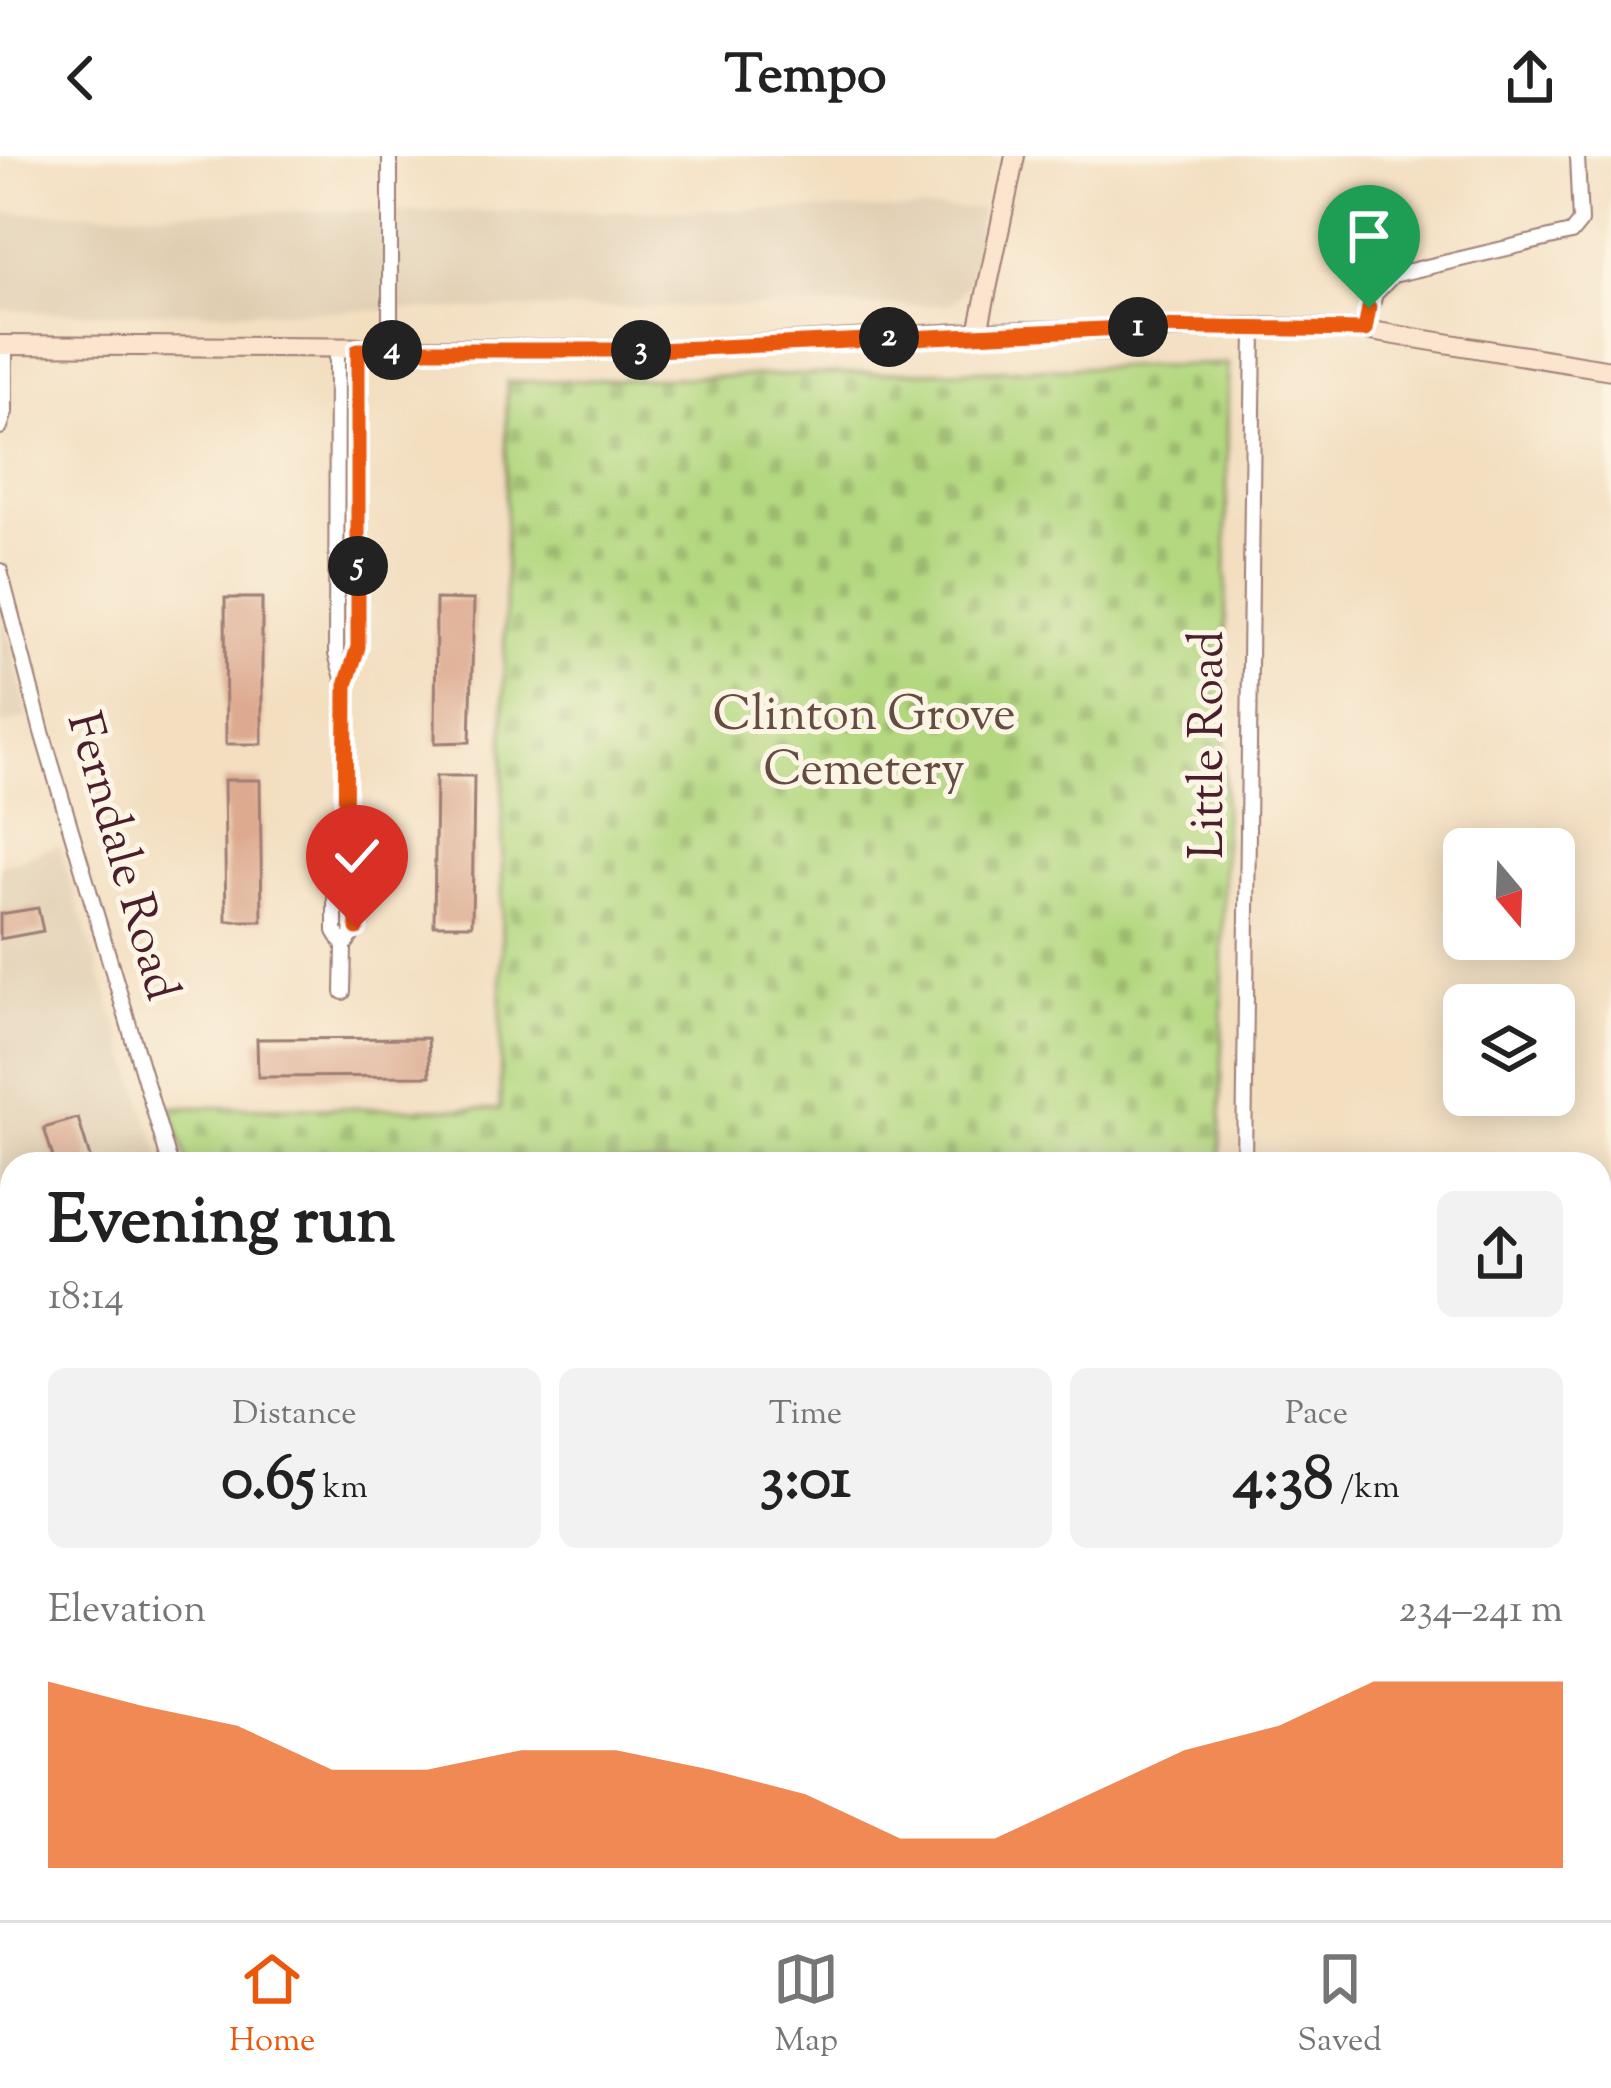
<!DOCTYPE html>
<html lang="en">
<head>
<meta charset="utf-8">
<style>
  body { margin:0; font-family:"Sorts Mill Goudy",serif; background:#f2f2f2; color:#222; height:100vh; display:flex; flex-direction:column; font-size:45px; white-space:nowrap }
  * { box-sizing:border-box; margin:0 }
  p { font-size:39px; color:#767676 }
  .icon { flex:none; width:66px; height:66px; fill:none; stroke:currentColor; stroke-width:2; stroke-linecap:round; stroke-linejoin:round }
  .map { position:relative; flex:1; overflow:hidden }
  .drawer { position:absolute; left:0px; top:996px; width:1611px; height:768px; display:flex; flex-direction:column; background:#fff; border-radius:36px 36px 0 0; box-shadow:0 6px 30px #0003 }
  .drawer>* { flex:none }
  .needle { width:78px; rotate:161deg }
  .controls { position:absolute; left:1443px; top:672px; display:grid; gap:24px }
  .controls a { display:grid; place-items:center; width:132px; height:132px; border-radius:18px; background:#fff; box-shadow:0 6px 30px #0003; font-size:60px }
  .pin { position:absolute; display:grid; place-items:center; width:102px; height:102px; color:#fff; margin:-123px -51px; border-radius:50% 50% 50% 0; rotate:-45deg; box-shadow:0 0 12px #0007 }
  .pin .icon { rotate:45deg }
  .km { position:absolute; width:60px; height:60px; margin:-30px; border-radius:50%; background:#222; color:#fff; font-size:33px; line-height:60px; text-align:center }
  .round { display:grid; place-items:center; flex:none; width:126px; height:126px; border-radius:18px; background:#f2f2f2 }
  .head { display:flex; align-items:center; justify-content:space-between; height:204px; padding:0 48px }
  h1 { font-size:66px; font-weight:700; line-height:90px }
  .figures { display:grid; grid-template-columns:repeat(3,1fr); gap:18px; height:204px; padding:12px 48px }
  .figures div { display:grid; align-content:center; border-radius:18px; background:#f2f2f2; text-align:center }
  .figures b { font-size:60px; font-weight:700 }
  .figures small { font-size:33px; font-weight:400 }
  .figures p { font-size:33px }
  .chart { height:336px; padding:24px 48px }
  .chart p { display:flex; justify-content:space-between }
  .chart svg { width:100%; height:216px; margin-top:12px; fill:#ea580c; opacity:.7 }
  header { display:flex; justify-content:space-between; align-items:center; height:156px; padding:0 48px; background:#fff; font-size:54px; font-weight:700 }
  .dock { display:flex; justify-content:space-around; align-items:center; height:168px; border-top:3px solid #e0e0e0; background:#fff; font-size:33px; color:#767676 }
  .dock a { display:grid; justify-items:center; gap:6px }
  .dock .active { color:#ea580c }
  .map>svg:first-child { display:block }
  .built { fill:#e0cdb1 }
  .industrial { fill:url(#industrial-grid) }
  .cemetery { fill:url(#cemetery-stones); stroke:#7f7c56; stroke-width:3 }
  .water { fill:#85b7f1; stroke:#686b8e; stroke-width:3 }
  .building { fill:#ddaa90 }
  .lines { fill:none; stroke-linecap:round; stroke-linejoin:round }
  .street-casing { stroke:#9e7e76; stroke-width:18 }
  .secondary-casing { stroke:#9e7e76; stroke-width:22 }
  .primary-casing { stroke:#9e7e76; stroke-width:26 }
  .street { stroke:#fff; stroke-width:14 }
  .secondary { stroke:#fbe5cf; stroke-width:18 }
  .primary { stroke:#f6be87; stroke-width:21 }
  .route-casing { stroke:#fff; stroke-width:24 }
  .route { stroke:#ea580c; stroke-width:15 }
  .labels { text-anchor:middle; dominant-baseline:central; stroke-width:10; stroke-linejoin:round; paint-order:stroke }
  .park-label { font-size:48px; fill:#644d40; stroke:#fcf5e5 }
  .street-label { font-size:48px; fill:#4a1f2b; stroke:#fcf5e5 }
</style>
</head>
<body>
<header><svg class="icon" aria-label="back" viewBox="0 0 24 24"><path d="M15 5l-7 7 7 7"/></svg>Tempo<svg class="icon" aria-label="share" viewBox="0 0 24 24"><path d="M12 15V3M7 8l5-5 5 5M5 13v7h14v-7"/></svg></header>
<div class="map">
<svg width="1611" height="1764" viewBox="0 0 1611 1764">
  <defs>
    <pattern id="industrial-grid" width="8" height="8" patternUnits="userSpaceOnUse" patternTransform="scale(3)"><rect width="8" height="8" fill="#cac3b8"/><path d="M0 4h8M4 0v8" fill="none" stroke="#afa79e"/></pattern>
    <pattern id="cemetery-stones" width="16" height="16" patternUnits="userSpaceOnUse" patternTransform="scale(3)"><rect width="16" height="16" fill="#b4d880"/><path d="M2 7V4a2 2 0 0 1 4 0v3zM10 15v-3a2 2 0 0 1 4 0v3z" fill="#9cb96f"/></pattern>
  </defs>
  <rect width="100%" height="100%" fill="#fcf5e5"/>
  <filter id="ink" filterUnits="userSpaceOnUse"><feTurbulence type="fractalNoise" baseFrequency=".00833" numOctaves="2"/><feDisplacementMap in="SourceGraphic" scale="24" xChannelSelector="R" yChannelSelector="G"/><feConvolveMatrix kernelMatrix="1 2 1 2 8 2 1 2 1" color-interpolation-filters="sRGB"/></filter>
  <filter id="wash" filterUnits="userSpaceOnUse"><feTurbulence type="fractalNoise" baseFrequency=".004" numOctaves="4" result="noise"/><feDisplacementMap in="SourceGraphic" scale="48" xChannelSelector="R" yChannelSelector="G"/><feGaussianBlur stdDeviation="2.7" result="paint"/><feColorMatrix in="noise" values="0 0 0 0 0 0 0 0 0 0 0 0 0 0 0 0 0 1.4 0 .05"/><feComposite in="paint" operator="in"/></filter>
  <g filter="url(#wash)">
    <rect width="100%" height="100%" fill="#f3dec0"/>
    <g class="built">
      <path d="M981 53 971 125 950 149 87 157 0 154V57Z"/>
      <path d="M0 441 28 561 0 570Z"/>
      <path d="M58 689 163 1008H12V1069L0 1013V710Z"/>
    </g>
    <g class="industrial">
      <path d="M0 1378 12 1463V1581L0 1585Z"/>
      <path d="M0 1624 10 1641 12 1752H16V1764H0Z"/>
    </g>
    <path class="cemetery" d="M1228 208 1221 1008H188L171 951 500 953 507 226Z"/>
    <path class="water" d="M413 1752H648L669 1764H386Z"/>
    <g id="blocks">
      <g class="building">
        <path d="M225 442H262V588H226Z"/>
        <path d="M436 443 474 444 470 586 435 587Z"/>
        <path d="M436 620H474L472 769H434Z"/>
        <path d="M224 624H260L262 765H226Z"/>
        <path d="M38 752 43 775 0 783V758Z"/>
        <path d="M428 882 430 920 258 921 257 883Z"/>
        <path d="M78 962 92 1008H55L44 972Z"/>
      </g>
    </g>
  </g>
  <g filter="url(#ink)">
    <use href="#blocks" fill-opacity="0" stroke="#9e7e76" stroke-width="3"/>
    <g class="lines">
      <defs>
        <g id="street">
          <path d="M390 0V194"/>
          <path d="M1365 174 1375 138 1393 119 1571 77 1580 66 1577 0"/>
          <path d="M337 193 336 498 345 529V696L335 711V775L344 790 343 836"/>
          <path d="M0 271 5 256V190"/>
          <path d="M0 415 42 576 170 1008"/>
          <path d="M345 529 358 491 359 193"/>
          <path d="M344 790 357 772 356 710 345 696"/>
          <path d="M1244 1008 1254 171"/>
          <path d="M0 1599 12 1595"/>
          <path d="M1238 1752 1239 1764"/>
        </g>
        <g id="secondary">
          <path d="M978 176 1015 0"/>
          <path d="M0 189 655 194 978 176 1254 171 1365 174 1611 214"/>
        </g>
        <g id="primary">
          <path d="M0 1213 12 1282"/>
          <path d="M51 1752 52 1764"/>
        </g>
      </defs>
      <use href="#street" class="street-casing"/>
      <use href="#secondary" class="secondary-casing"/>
      <use href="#primary" class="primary-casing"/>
      <use href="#street" class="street"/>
      <use href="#secondary" class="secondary"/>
      <use href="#primary" class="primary"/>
    </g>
  </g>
  <g class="lines" filter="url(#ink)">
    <defs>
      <path id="route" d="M357 772 356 710 345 696 346 529 358 491V194H656L1144 171 1365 174 1369 152"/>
    </defs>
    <use href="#route" class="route-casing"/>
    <use href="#route" class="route"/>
  </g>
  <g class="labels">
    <g class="park-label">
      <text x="864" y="561">Clinton Grove<tspan x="864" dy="55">Cemetery</tspan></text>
    </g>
    <g class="street-label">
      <text transform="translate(1210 589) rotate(-90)">Little Road</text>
      <text transform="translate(120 701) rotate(74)">Ferndale Road</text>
    </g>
  </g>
</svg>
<div class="controls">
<a><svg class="needle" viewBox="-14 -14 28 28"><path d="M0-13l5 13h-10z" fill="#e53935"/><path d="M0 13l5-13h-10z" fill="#767676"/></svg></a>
<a><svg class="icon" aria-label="layers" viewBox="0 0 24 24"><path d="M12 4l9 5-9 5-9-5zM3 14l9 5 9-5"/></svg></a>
</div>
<div class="pin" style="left:1369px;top:152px;background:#1e9e55"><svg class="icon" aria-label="arrive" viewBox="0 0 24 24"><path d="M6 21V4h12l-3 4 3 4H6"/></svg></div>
<div class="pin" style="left:357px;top:772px;background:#d93025"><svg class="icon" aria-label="check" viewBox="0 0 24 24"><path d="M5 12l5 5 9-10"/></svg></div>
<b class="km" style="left:1138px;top:171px">1</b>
<b class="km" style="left:889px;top:181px">2</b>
<b class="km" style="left:641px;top:194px">3</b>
<b class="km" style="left:392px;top:194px">4</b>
<b class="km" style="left:358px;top:410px">5</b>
<section class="drawer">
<div class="head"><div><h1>Evening run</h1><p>18:14</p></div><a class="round"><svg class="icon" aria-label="share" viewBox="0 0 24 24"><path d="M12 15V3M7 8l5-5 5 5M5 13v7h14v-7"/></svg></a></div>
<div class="figures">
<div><p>Distance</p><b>0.65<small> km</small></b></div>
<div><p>Time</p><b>3:01</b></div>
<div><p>Pace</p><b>4:38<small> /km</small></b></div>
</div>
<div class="chart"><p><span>Elevation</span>234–241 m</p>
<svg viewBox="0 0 160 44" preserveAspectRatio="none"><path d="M0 44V6L10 11L20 15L30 24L40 24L50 20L60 20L70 24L80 29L90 38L100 38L110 29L120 20L130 15L140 6L150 6L160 6V44z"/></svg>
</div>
</section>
</div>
<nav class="dock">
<a class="active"><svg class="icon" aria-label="home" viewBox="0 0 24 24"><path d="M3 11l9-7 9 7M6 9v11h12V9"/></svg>Home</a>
<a><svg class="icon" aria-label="map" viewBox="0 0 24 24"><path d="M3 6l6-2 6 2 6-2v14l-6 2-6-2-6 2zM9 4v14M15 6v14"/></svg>Map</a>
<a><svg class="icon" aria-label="saved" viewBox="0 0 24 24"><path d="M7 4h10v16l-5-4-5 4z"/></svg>Saved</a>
</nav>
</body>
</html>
